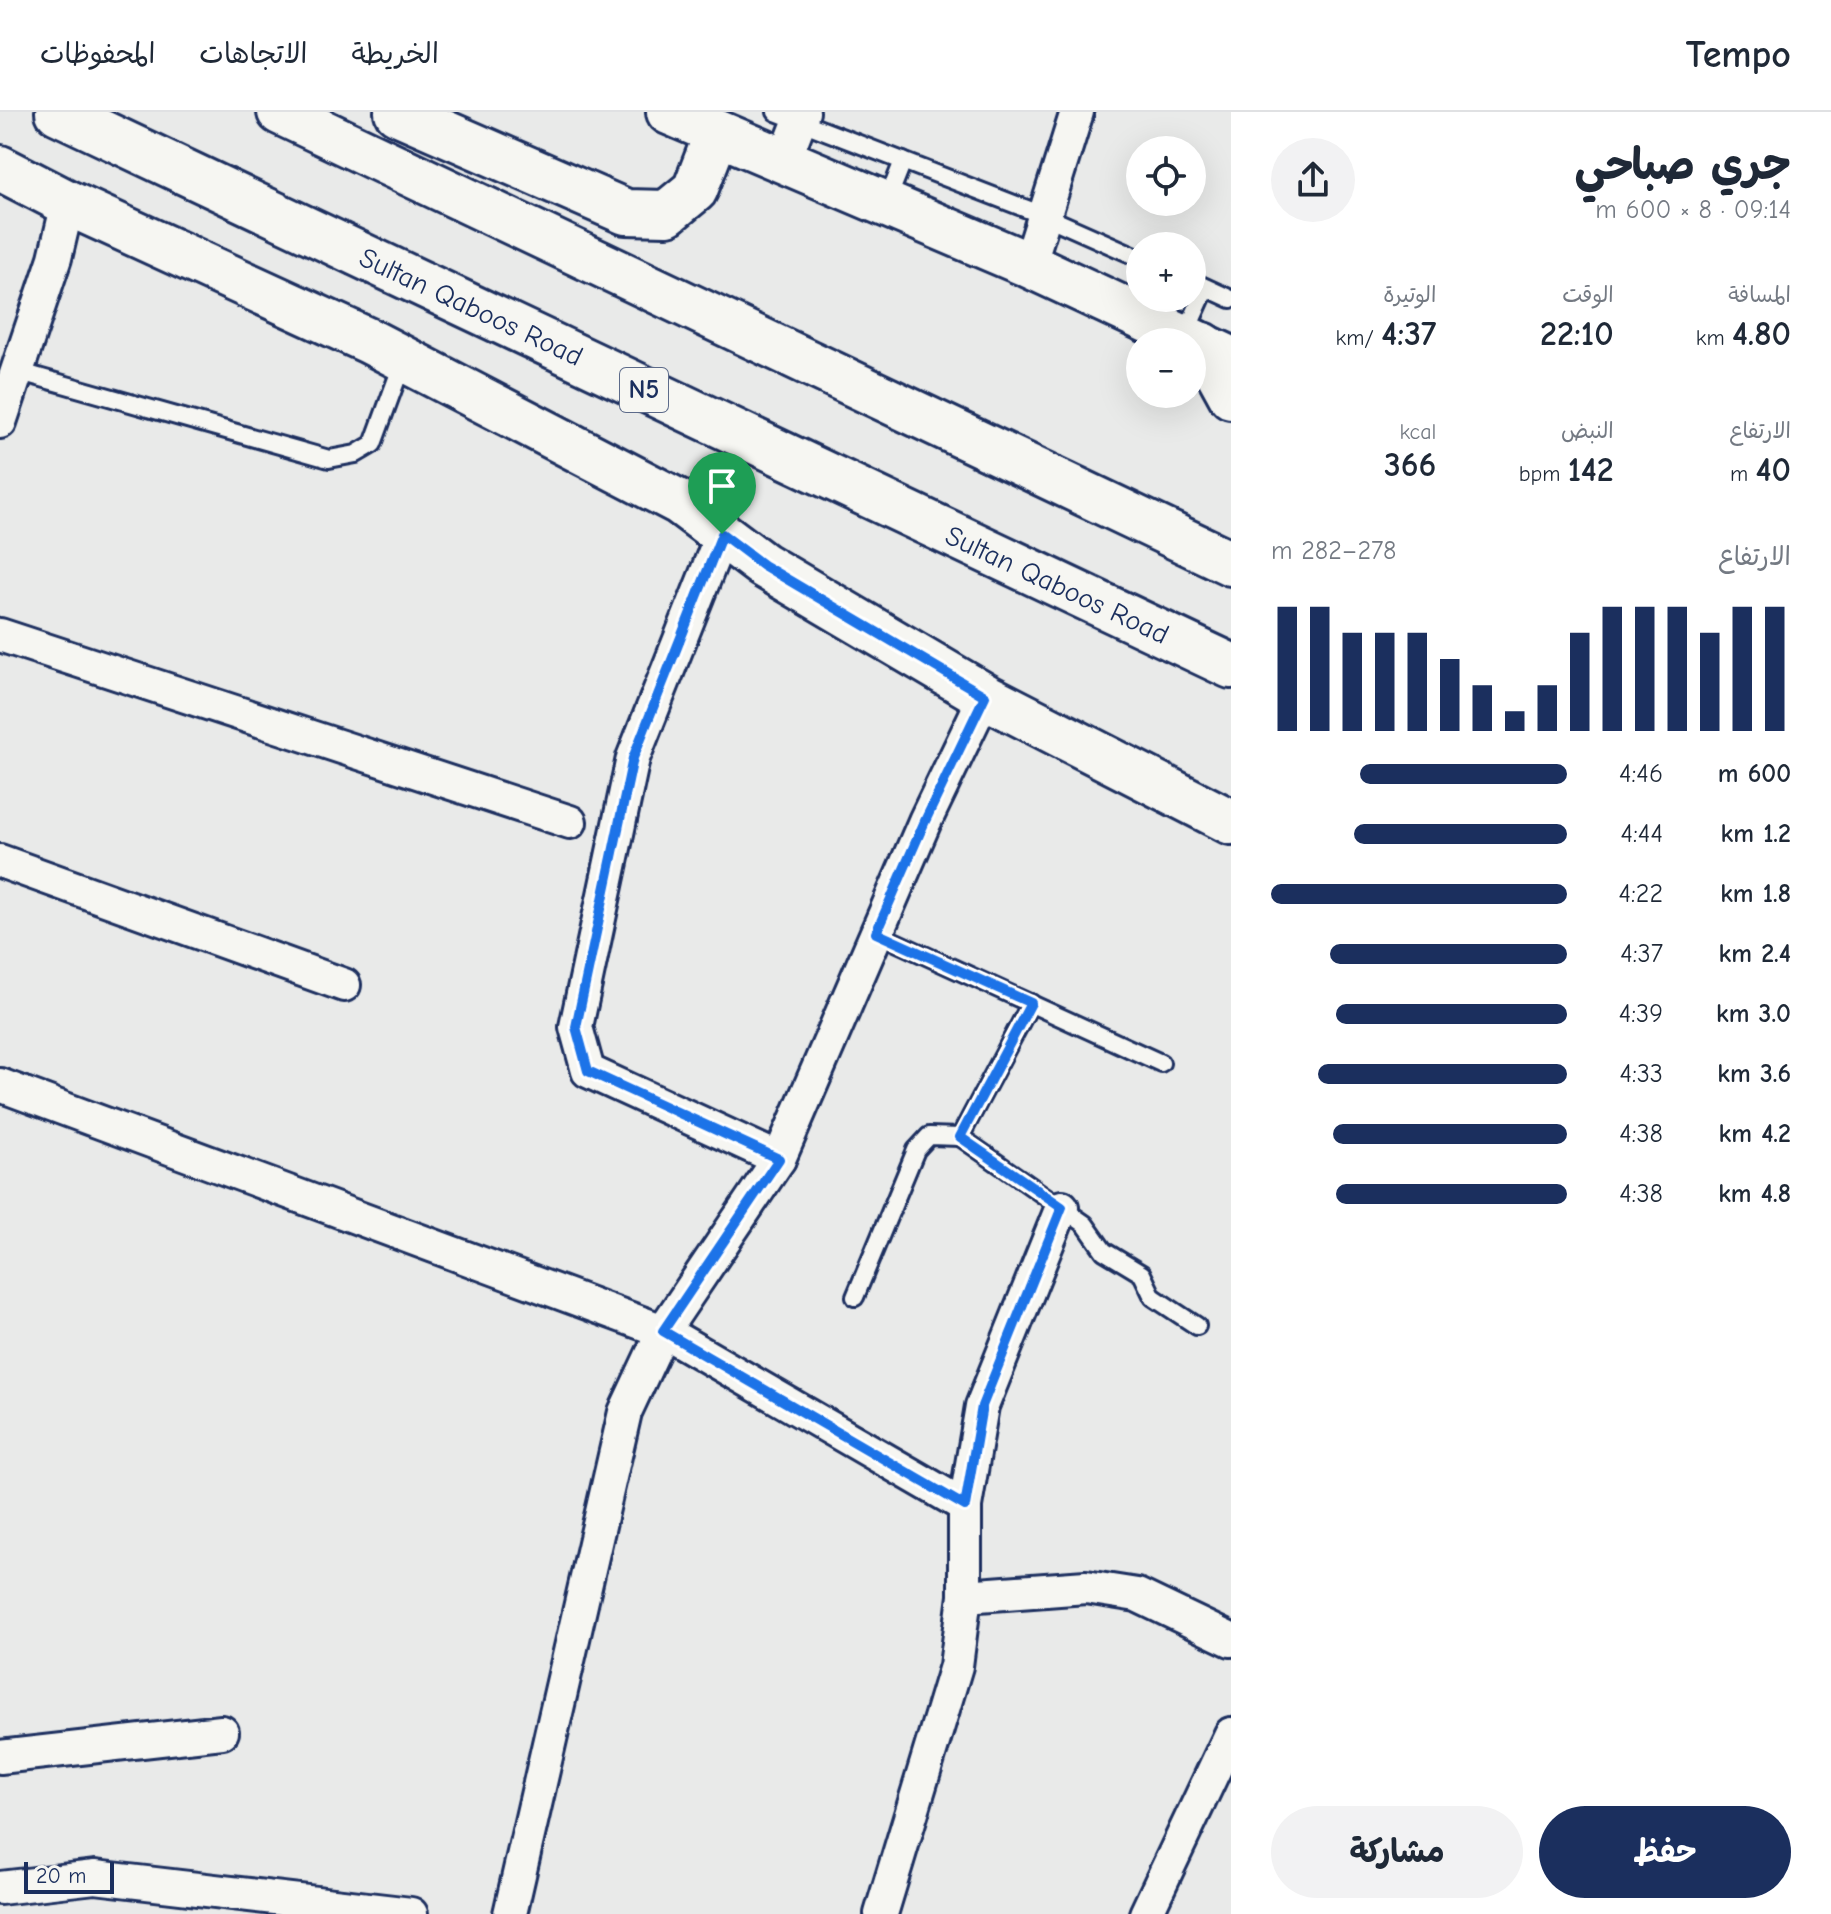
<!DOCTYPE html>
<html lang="ar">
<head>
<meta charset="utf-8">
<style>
  body { margin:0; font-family:"Comic Neue","Playpen Sans Arabic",sans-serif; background:#f2f2f3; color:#1f2937; direction:rtl; height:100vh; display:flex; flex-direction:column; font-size:30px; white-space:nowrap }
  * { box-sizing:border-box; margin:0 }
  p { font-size:26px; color:#747a83 }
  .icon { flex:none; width:44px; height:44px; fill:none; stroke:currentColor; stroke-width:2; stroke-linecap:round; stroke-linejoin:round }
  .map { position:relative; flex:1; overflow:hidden; direction:ltr }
  .panel { display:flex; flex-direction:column; background:#fff; width:600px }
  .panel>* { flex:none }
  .fabs { position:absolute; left:1126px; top:24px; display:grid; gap:16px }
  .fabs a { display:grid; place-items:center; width:80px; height:80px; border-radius:50%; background:#fff; box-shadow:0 8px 32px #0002; font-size:40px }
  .scale { position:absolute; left:24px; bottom:20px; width:90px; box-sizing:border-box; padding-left:8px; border:4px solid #1b2f5e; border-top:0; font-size:22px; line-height:28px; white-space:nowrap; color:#1b2f5e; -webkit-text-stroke:6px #f6f6f2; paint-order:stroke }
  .pin { position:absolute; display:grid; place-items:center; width:68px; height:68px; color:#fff; margin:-82px -34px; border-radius:50% 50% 50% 0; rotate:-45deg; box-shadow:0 0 8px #0007 }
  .pin .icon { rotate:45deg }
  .round { display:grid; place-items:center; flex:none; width:84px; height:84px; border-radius:42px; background:#f2f2f3 }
  .summary { display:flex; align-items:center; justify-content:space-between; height:136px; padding:0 40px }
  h1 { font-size:44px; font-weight:700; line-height:60px }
  .stats { display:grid; grid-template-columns:repeat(3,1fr); gap:12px; height:136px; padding:8px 40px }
  .stats div { display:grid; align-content:center }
  .stats b { font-size:34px; font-weight:700 }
  .stats small { font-size:22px; font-weight:400 }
  .stats p { font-size:22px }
  .chart { height:224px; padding:16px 40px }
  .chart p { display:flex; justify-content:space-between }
  .chart svg { width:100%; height:144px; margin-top:8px; stroke:#1b2f5e; stroke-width:6 }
  .action { display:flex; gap:16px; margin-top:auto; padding:16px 40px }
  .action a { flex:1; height:92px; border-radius:48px; background:#1b2f5e; color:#fff; font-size:32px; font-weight:700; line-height:92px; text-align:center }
  .action a+a { background:#f2f2f3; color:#1f2937 }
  ul { padding:0 40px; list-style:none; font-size:26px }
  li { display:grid; grid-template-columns:128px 96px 1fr; align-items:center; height:60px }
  li i { height:20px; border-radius:10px; background:#1b2f5e }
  header { display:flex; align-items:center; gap:48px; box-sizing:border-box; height:112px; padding:0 40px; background:#fff; border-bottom:2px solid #e0e1e3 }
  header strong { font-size:38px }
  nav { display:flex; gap:44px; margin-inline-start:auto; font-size:28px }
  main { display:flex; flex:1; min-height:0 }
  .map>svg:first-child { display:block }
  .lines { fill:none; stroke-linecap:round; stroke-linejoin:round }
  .lane-casing { stroke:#1b2f5e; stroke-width:22 }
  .street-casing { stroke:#1b2f5e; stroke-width:38 }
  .secondary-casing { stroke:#1b2f5e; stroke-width:50 }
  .highway-casing { stroke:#1b2f5e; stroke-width:50 }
  .lane { stroke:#f6f6f2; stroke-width:16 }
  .street { stroke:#f6f6f2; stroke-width:32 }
  .secondary { stroke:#f6f6f2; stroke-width:44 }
  .highway { stroke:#f6f6f2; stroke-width:44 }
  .route-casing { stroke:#fff; stroke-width:16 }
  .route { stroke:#1a73e8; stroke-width:10 }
  .labels { text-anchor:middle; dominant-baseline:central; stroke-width:6; stroke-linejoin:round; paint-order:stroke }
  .shield { fill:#f6f6f2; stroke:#5d6b8a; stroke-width:2 }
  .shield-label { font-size:26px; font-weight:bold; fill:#1b2f5e }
  .street-label { font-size:28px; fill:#1b2f5e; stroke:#f6f6f2 }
</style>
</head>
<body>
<header>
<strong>Tempo</strong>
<nav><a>الخريطة</a><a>الاتجاهات</a><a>المحفوظات</a></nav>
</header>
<main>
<section class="panel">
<div class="summary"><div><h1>جري صباحي</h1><p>09:14 · 8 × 600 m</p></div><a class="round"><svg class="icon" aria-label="share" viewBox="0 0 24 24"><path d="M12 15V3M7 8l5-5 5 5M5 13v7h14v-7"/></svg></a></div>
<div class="stats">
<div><p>المسافة</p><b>4.80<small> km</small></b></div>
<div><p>الوقت</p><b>22:10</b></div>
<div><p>الوتيرة</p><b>4:37<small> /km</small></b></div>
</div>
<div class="stats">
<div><p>الارتفاع</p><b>40<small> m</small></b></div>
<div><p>النبض</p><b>142<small> bpm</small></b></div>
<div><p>kcal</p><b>366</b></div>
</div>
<div class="chart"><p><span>الارتفاع</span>278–282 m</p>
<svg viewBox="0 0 160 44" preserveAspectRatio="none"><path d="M5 44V6M15 44V6M25 44V14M35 44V14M45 44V14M55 44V22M65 44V30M75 44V38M85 44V30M95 44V14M105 44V6M115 44V6M125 44V6M135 44V14M145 44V6M155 44V6"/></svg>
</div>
<ul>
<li><b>600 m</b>4:46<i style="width:70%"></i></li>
<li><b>1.2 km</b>4:44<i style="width:72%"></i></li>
<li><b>1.8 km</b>4:22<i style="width:100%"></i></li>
<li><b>2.4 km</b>4:37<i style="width:80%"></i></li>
<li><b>3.0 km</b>4:39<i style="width:78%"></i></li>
<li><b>3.6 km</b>4:33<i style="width:84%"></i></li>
<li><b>4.2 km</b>4:38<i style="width:79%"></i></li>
<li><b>4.8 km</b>4:38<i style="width:78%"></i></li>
</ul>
<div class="action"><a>حفظ</a><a>مشاركة</a></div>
</section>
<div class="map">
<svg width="1231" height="1802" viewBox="0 0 1231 1802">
  <rect width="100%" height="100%" fill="#e9eae9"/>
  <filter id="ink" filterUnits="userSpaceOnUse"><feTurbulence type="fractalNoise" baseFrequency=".0125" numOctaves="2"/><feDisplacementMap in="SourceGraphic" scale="16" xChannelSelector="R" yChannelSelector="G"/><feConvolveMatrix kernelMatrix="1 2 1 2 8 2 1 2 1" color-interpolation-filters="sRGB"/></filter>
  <g filter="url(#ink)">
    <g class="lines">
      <defs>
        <g id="lane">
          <path d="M776 0 1045 104 1140 146"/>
          <path d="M886 92 903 49"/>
          <path d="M1192 169 1231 187"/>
          <path d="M1184 225 1206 176"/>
          <path d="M17 259 329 347 356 342 373 332 403 250"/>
          <path d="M876 821 1161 951"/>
          <path d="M1031 891 960 1025 1085 1112 1104 1139 1142 1162 1153 1185 1197 1214"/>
          <path d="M855 1185 916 1038 929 1024 960 1025"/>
        </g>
        <g id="street">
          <path d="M784 49 803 0"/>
          <path d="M1029 153 1077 0"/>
          <path d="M0 310 55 146 68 91"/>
          <path d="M722 422 633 646 576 915 588 959 779 1047"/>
          <path d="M0 523 570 710"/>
          <path d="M0 749 344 873"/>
          <path d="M0 973 663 1219 965 1394"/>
          <path d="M965 1484 1086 1475 1137 1483 1231 1528"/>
          <path d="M0 1645 222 1620"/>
          <path d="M0 1776 95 1765 411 1802"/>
          <path d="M510 1802 625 1300 663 1219 779 1047 925 709 985 584"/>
          <path d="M881 1802 956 1554 965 1484V1394L982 1294 1062 1095"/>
          <path d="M1146 1802 1231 1622"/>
        </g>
        <g id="secondary">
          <path d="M669 0 1029 153 1231 247"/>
          <path d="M0 56 68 91 369 229 679 390 763 453 985 584 1231 710"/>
        </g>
        <g id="highway">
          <path d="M58 0 1231 554"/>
          <path d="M280 0 1231 451"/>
          <path d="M397 0 626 100 667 101 695 78 717 21"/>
          <path d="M1203 233 1231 284"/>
        </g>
      </defs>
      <use href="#lane" class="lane-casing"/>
      <use href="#street" class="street-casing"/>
      <use href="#secondary" class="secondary-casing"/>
      <use href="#highway" class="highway-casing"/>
      <use href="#lane" class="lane"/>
      <use href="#street" class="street"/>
      <use href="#secondary" class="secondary"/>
      <use href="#highway" class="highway"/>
    </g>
  </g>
  <g class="lines" filter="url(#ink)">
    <defs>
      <path id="route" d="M722 422 763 453 985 584 925 709 876 821 1031 891 960 1025 1062 1095 982 1294 965 1394 663 1219 779 1047 588 959 576 915 633 646Z"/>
    </defs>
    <use href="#route" class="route-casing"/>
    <use href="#route" class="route"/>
  </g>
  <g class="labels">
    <rect class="shield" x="620" y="256" width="48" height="44" rx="6"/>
    <g class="shield-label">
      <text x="644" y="278">N5</text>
    </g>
    <g class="street-label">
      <text transform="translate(471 195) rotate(25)">Sultan Qaboos Road</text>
      <text transform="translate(1057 473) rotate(25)">Sultan Qaboos Road</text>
    </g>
  </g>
</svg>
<div class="fabs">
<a><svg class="icon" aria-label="locate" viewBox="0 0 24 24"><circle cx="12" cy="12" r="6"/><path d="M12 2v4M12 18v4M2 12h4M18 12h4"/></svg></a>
<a>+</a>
<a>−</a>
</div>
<div class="scale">20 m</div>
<div class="pin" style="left:722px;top:422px;background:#1e9e55"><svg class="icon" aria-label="arrive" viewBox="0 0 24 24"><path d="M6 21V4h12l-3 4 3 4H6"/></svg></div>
</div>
</main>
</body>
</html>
